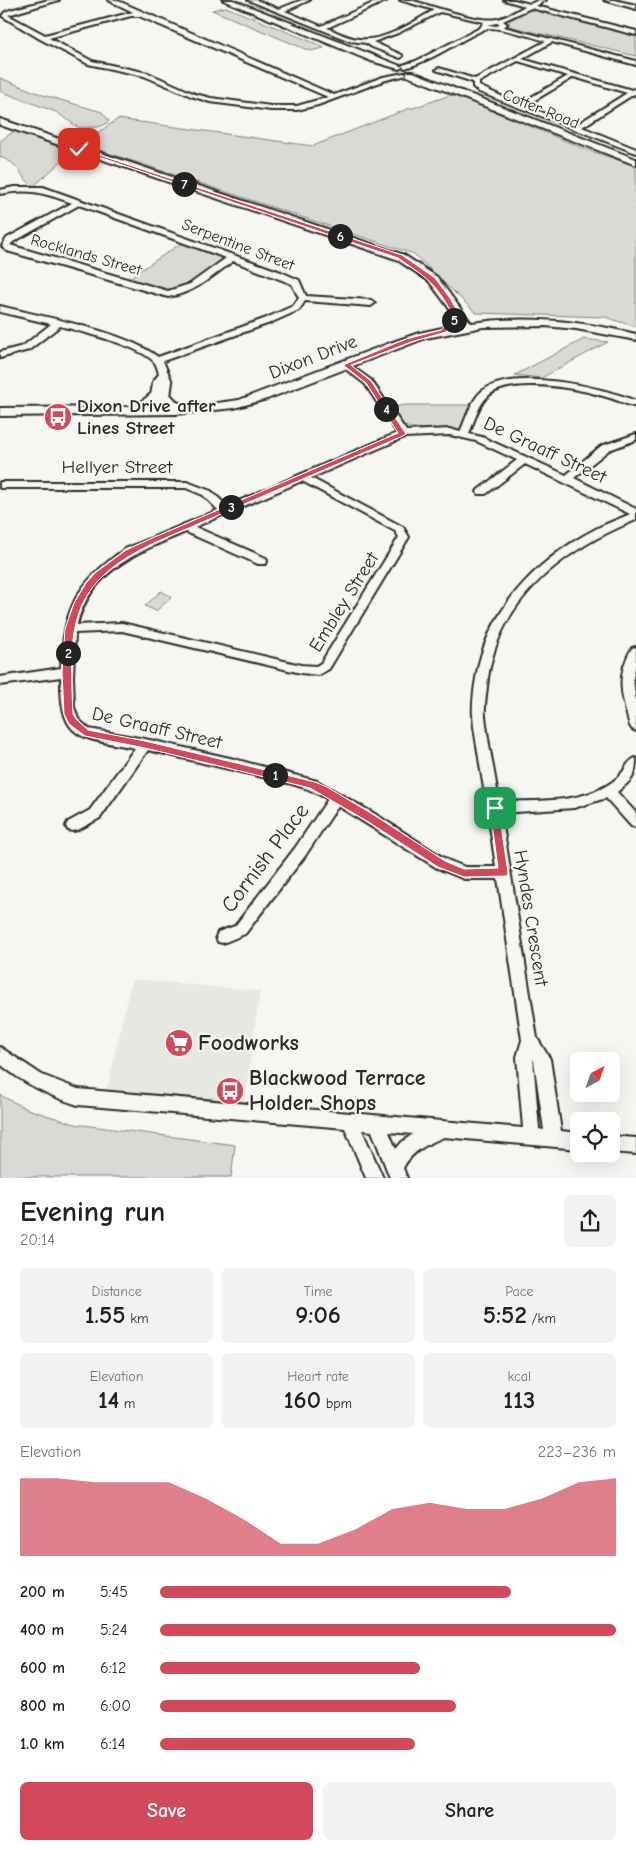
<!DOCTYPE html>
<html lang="en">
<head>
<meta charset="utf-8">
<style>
  body { margin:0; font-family:"Comic Neue",sans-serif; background:#f2f2f2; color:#202124; height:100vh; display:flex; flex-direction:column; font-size:19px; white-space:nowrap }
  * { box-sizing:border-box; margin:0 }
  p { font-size:16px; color:#757577 }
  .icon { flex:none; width:28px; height:28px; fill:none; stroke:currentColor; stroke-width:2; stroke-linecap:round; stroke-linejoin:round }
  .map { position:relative; height:1178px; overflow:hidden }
  .side { display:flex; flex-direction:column; background:#fff; flex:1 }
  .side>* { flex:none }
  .needle { width:32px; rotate:41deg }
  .fabs { position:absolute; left:570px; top:1052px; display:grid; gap:10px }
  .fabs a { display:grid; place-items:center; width:50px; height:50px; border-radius:8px; background:#fff; box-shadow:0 5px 20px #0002; font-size:25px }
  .pin { position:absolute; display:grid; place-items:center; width:42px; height:42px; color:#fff; margin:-21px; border-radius:10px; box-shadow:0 2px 8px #0006 }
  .km { position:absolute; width:25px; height:25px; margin:-12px; border-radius:50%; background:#222; color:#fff; font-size:14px; line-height:25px; text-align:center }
  .round { display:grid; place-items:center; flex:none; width:52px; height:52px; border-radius:8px; background:#f2f2f2 }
  .head { display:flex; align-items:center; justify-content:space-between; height:85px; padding:0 20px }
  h1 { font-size:28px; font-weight:700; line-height:38px }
  .metrics { display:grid; grid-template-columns:repeat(3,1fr); gap:8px; height:85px; padding:5px 20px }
  .metrics div { display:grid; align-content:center; border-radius:8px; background:#f2f2f2; text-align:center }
  .metrics b { font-size:25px; font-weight:700 }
  .metrics small { font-size:14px; font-weight:400 }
  .metrics p { font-size:14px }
  .chart { height:140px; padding:10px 20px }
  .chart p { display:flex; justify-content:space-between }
  .chart svg { width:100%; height:90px; margin-top:5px; fill:#d1495b; opacity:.7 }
  .action { display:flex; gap:10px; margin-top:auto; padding:10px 20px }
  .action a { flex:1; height:58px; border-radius:8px; background:#d1495b; color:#fff; font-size:20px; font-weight:700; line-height:58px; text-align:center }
  .action a+a { background:#f2f2f2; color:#202124 }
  ul { padding:0 20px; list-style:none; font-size:16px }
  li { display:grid; grid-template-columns:80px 60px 1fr; align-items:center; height:38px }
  li i { height:12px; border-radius:6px; background:#d1495b }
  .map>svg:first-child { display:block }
  .built { fill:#e7e7e3 }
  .green { fill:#d9d9d5; stroke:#828280 }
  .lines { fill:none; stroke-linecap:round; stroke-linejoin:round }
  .minor-casing { stroke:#2b2b2b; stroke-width:4 }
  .major-casing { stroke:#2b2b2b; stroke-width:4 }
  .minor { fill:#f6f6f2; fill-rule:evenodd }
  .major { fill:#f6f6f2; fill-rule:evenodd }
  .route { fill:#d1495b; stroke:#fff }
  .labels { text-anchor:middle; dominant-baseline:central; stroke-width:4.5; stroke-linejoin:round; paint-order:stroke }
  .far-street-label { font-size:16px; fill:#2b2b2b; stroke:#f6f6f2 }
  .street-label { font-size:19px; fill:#2b2b2b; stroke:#f6f6f2 }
  .poi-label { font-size:19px; font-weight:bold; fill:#2b2b2b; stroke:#f6f6f2; text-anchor:start }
  .near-street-label { font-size:22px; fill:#2b2b2b; stroke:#f6f6f2 }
  .near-poi-label { font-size:22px; font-weight:bold; fill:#2b2b2b; stroke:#f6f6f2; text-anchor:start }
</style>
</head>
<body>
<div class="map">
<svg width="636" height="1178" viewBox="0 0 636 1178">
  <rect width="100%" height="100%" fill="#f6f6f2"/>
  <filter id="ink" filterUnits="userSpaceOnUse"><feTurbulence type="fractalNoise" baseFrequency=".02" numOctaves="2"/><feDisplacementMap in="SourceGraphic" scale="10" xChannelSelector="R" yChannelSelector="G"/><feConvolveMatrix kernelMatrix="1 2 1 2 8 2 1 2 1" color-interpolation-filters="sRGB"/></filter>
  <g filter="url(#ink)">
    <path class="built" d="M132 979 260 991 244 1104 107 1089Z"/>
    <g class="green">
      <path d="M226 7 317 44 324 48 310 51 212 10Z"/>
      <path d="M537 9 636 34V56C594 45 551 37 509 26V21L529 10Z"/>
      <path d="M0 78 43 95 102 112 109 121 104 125 97 127 79 128 56 112 0 91Z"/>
      <path d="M453 94 585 149 636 166V327L605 317 476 313 414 254 81 144 118 119 313 146 410 108H413Z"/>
      <path d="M17 129 75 149 34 186C18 177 23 165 0 157V141Z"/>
      <path d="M183 242 223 257 225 259 180 291 168 292 126 280Z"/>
      <path d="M584 339 608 342 541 378 515 375Z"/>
      <path d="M407 405H473L460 430H453L410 428 402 425 391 407Z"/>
      <path d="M161 591 172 597 156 611 145 606Z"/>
      <path d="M0 1095 27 1109 75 1124 235 1145 231 1177H0Z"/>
    </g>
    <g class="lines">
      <defs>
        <g id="minor">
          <path d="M49 0H59L8 15 45 35 133 12 108 0H116L334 95 383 77 404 73 407 75 386 80 318 105 297 110H271L210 102 191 96 144 76 88 64 40 39 2 16 5 12 10 10ZM131 16H139L328 97 297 106H271L211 98 195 94 148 73 92 61 49 38Z"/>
          <path d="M248 0H256L279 9 302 0H310L285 11 321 26 380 0H388L327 28C337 32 348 38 359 39 385 42 413 22 434 10L400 0H410C430 5 478 23 497 19 507 17 516 11 525 6L504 0H514L530 4 539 0H546L536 6 636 31V35L531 8 503 21 507 24 504 27 636 61V65L552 42 522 59 632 90 636 88V95L634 94 582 127 636 149V153L479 92 473 87V82L436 70 439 68 475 79 546 41C536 38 493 25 485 29 458 41 434 60 405 68L402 66 403 65 416 61 480 28 484 22 440 12 398 33 373 42 402 55V57L400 58 372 47 366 43 350 41ZM496 23 500 24 497 26 488 25ZM518 61 568 76 519 104 479 86V82ZM574 77 627 93 576 125 525 106Z"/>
          <path d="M604 0H614L636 5V9Z"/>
          <path d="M14 187H43L281 272 299 280 306 296 371 300 375 303 371 306 305 301 299 310 270 323 163 361 172 382 168 411 163 414 158 411 154 414 151 413 149 411 153 382 159 374C158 371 157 366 155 363 142 346 81 332 60 326L29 350 0 358V352L23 346 51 324 0 312V306C44 317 124 331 158 357L264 319 293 306 299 298 292 284 233 261C213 276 194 293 168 297L7 251 2 246 7 238 72 203C44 193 30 188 0 194V190ZM79 205 226 258 190 284 168 291 10 245 13 242Z"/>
          <path d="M346 362 371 380 406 431 450 429 460 432C466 419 471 400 482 391 514 367 602 387 636 401V407C625 404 615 399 603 396 576 388 511 376 488 396 478 405 474 422 469 434L482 437 566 475 601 446 636 434V440L609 450 574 478 636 509V520C565 549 500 597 488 678 487 690 484 704 485 716 488 745 495 774 499 802 533 800 575 804 606 786 611 783 617 779 621 774 626 769 628 760 636 758 636 777 632 780 617 792L636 813V827L631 826 606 798 574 808 501 813 537 1038 550 1059 561 1131 579 1133V1149L444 1137C427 1144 412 1151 403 1168L407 1178H390L372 1131 362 1130 383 1178H366L345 1128 78 1105C49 1096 23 1083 0 1064V1047L42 1075 78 1089 523 1128 517 1057 522 1040 498 879H464L437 868 338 806 305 856 245 934 223 943 218 942 216 937 218 932 235 926 295 848 328 799 308 789 292 784 148 750 100 818 78 830 73 831 68 830 66 826 68 822 90 810 135 748C81 737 60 743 61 677L0 685V677L61 668C64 609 75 584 125 549L218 510 203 495 186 488H0V482H187L211 491 227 506 397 433 365 384 343 367V363ZM450 435 476 441 517 460 478 490 477 492 478 494H486L525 464 630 514C617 520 604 524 592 531 535 561 486 613 476 678 474 690 472 704 473 716 474 733 478 749 480 765 486 799 491 833 496 867H465L447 860 375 814 317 781 230 758 145 739 89 729 78 719 74 707 73 676 75 633 122 631 301 673 318 675 329 669 409 537 403 527 311 478 405 437ZM302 481 395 531 399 537 321 663 316 666 301 665 122 623 77 625C90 570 140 551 186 532L258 564H266L267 561 266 558 195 527ZM533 1059 534 1061 544 1130 539 1129ZM389 1132 413 1134 402 1142 396 1149Z"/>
          <path d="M636 647V663L633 679 636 703V731L632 729 630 726C622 696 615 677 632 648Z"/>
          <path d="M611 1136 636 1138V1154L611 1152Z"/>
        </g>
        <g id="major">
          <path d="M223 0H233L403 67 399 69 371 61Z"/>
          <path d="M407 72H413L636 159V165L407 76Z"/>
          <path d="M0 119 404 255 437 277 471 323C527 315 582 321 636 334V340L576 329 545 326 483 327 426 338 267 399 234 408 176 414 0 416V408L129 407 141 402 152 393H169L177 402 188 407 239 400 390 343 419 333 461 324 429 281 396 259 0 125ZM160 397 171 407H147L149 406Z"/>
        </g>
      </defs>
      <use href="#minor" class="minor-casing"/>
      <use href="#major" class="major-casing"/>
      <use href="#minor" class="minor"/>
      <use href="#major" class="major"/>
    </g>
  </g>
  <path class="route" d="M78 148 402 255 435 278 450 298 460 316 446 332 411 342 351 365 371 381 406 434 405 435 156 542C68 583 69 625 73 714L76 719 88 730 145 741 315 782 327 787 374 815 445 861 464 869 498 868 490 808 491 805H498L508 873 507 876 464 877 438 867 367 821 310 788 145 748 85 736 69 724 64 714 62 672 65 629 74 603 86 583 95 573 126 550 150 539 398 433 366 383 343 365 406 339 441 330 453 316C437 284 427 278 398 258L78 150Z"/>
  <defs>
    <symbol id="bus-disc" viewBox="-11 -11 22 22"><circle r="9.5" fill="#d1495b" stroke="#f6f6f2"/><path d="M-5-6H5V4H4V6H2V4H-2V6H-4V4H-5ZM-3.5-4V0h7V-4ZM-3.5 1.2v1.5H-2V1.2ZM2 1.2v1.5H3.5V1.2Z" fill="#fff"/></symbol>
    <symbol id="supermarket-disc" viewBox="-11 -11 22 22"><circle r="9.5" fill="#d1495b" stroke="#f6f6f2"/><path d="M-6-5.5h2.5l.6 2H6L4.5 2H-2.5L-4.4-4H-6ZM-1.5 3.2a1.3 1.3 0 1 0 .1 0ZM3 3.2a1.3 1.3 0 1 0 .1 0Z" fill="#fff"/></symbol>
  </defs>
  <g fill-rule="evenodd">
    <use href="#bus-disc" x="42" y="401" width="32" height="32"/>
    <use href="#supermarket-disc" x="163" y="1027" width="32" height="32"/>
    <use href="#bus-disc" x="214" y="1075" width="32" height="32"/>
  </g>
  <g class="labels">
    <g class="far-street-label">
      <text transform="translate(541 109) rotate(22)">Cotter Road</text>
      <text transform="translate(238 245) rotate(21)">Serpentine Street</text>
      <text transform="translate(86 255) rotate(16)">Rocklands Street</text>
    </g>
    <g class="street-label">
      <text transform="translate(313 357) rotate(-21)">Dixon Drive</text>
      <text transform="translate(545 450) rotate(25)">De Graaff Street</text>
      <text x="117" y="467">Hellyer Street</text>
      <text transform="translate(344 602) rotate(-58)">Embley Street</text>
      <text transform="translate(157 728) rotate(13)">De Graaff Street</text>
      <text transform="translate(531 918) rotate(81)">Hyndes Crescent</text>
    </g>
    <g class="poi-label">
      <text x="77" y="406">Dixon Drive after<tspan x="77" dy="22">Lines Street</tspan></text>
    </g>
    <g class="near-street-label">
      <text transform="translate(265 858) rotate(-53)">Cornish Place</text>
    </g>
    <g class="near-poi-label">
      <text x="198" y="1043">Foodworks</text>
      <text x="249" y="1078">Blackwood Terrace<tspan x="249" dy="25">Holder Shops</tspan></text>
    </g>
  </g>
</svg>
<div class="fabs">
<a><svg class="needle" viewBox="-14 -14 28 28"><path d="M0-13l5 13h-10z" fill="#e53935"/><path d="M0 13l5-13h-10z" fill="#757577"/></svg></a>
<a><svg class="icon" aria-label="locate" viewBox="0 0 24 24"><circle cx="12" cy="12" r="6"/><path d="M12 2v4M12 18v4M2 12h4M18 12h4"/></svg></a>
</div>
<div class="pin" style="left:495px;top:808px;background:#1e9e55"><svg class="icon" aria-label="arrive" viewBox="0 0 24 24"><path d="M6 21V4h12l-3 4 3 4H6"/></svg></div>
<div class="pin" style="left:79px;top:149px;background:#d93025"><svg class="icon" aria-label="check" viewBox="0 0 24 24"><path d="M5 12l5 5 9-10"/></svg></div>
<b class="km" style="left:275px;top:775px">1</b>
<b class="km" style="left:68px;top:653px">2</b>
<b class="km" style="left:231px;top:507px">3</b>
<b class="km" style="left:386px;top:409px">4</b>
<b class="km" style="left:454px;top:320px">5</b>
<b class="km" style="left:340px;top:236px">6</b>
<b class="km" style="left:184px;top:184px">7</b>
</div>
<section class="side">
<div class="head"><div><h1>Evening run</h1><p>20:14</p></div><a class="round"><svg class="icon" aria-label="share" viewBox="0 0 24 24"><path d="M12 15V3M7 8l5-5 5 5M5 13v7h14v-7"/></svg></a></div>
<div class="metrics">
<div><p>Distance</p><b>1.55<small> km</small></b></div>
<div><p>Time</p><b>9:06</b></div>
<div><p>Pace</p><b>5:52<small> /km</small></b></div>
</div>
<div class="metrics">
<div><p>Elevation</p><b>14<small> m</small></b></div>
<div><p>Heart rate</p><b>160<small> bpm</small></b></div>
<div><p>kcal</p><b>113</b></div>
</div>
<div class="chart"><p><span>Elevation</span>223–236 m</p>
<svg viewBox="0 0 160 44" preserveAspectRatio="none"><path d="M0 44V6L10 6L20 8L30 8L40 8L50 16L60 26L70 38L80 38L90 31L100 21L110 18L120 21L130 21L140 16L150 8L160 6V44z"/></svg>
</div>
<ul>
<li><b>200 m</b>5:45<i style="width:77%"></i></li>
<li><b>400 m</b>5:24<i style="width:100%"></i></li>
<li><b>600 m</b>6:12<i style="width:57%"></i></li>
<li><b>800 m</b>6:00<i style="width:65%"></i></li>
<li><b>1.0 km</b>6:14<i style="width:56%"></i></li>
</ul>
<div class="action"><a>Save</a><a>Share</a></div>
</section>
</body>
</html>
